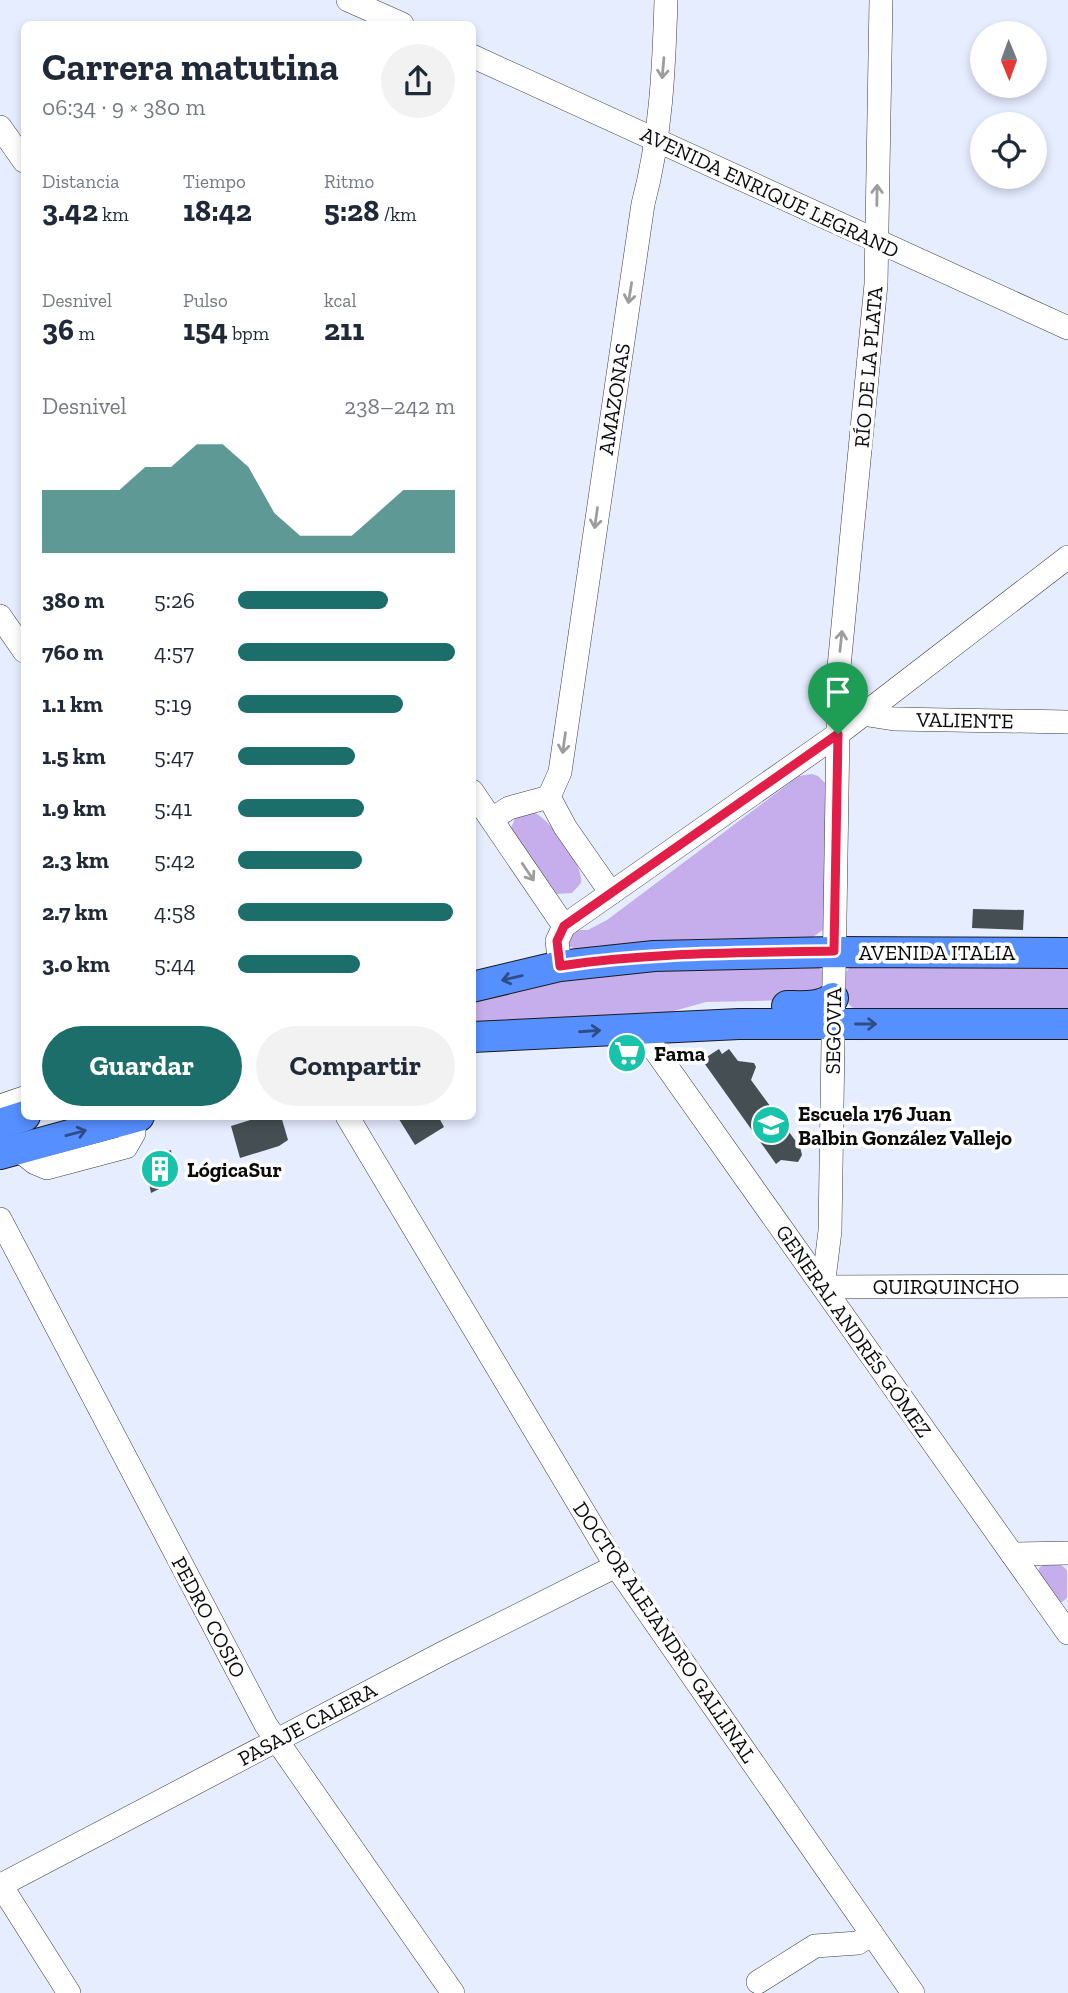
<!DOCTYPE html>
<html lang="es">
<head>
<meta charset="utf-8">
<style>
  body { margin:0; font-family:"Zilla Slab",serif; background:#f2f2f3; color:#1f2937; height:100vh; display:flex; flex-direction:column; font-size:26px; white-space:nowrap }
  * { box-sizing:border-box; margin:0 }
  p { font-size:23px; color:#747a83 }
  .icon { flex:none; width:38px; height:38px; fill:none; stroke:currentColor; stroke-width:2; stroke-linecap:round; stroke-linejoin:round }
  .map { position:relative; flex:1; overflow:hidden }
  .sheet { position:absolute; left:21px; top:21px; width:455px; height:1099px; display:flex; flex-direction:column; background:#fff; border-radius:10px; box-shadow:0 4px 10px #0003 }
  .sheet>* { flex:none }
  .needle { width:46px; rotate:179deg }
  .buttons { position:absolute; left:970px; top:21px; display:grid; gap:14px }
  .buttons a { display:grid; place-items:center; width:77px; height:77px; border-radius:50%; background:#fff; box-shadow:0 4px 10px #0003; font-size:35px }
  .pin { position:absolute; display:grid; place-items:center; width:60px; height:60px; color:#fff; margin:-72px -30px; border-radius:50% 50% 50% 0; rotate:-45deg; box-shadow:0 0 7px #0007 }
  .pin .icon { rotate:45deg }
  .round { display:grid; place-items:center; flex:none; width:74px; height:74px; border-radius:37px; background:#f2f2f3 }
  .overview { display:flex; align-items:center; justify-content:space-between; height:119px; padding:0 21px }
  h1 { font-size:38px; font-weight:800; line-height:52px }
  .metrics { display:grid; grid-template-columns:repeat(3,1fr); gap:10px; height:119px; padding:7px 21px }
  .metrics div { display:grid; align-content:center }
  .metrics b { font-size:30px; font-weight:800 }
  .metrics small { font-size:19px; font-weight:400 }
  .metrics p { font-size:19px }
  .chart { height:196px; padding:14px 21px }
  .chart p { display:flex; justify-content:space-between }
  .chart svg { width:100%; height:126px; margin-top:7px; fill:#1c6e6b; opacity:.7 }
  .cta { display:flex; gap:14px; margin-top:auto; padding:14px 21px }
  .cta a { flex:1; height:80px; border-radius:42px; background:#1c6e6b; color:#fff; font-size:28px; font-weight:800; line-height:80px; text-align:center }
  .cta a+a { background:#f2f2f3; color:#1f2937 }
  ul { padding:0 21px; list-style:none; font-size:23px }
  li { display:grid; grid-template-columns:112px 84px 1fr; align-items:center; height:52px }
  li i { height:18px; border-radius:9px; background:#1c6e6b }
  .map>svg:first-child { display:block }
  .green { fill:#c6aeec }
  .building { fill:#454f53 }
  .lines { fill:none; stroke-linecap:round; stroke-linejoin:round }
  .minor-casing { stroke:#3d3d3d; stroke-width:24 }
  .major-casing { stroke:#1b1b1b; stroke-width:32 }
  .minor { stroke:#fff; stroke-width:23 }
  .major { stroke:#568fff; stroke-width:30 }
  .oneway { stroke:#9d9d9d }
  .oneway2 { stroke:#304c84 }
  .route-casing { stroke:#fff; stroke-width:14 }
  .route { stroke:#e11d48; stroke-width:9 }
  .labels { text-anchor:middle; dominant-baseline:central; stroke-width:7; stroke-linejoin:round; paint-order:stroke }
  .street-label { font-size:21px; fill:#0a0a0a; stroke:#fff }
  .poi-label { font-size:21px; font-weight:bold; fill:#0a0a0a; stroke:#fff; text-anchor:start }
</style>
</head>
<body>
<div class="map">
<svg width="1068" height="1993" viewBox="0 0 1068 1993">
  <rect width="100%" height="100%" fill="#e6edff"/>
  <g class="green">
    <path d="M812 774 818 776 827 785 824 929 813 937 804 938 694 939 578 950 567 945 572 930H588L607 920 799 776Z"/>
    <path d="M531 811C548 816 584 865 581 883L572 893 557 894 550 890 511 828 516 816Z"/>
    <path d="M689 965 819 967 824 973V992L792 1000 706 1002 663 1014 473 1027V1000L527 984Z"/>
    <path d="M1068 965V1014L859 1011C841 1005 837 981 850 967Z"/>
    <path d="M1045 1564H1060L1067 1570V1598L1062 1602H1059L1038 1576 1039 1568Z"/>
  </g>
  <g class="building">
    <path d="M973 909 1024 910 1023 930 972 928Z"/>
    <path d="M719 1049 722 1054 729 1049 738 1061 754 1063 756 1067 751 1080 800 1147 802 1155 798 1162 781 1160 776 1164 702 1060Z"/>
    <path d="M263 1116H281L288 1140 279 1146 240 1158 231 1126Z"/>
    <path d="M397 1116H438L444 1127 415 1145Z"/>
    <path d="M171 1150 177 1180 151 1193 144 1159Z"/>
  </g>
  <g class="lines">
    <defs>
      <g id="minor">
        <path d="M348 0 402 24"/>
        <path d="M881 0 876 284 839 667 830 1231 823 1287 1068 1286"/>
        <path d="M472 56 1068 328"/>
        <path d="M0 127 24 161"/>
        <path d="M0 616 24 651"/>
        <path d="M862 714 894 719 1068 722"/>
        <path d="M472 791 564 926"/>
        <path d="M492 819 509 808 549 797"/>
        <path d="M611 893 565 827 549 797 560 772 643 204C661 137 664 68 666 0"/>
        <path d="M560 966 557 941 564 926 838 734 1068 557"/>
        <path d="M644 1028 655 1050 1068 1633"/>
        <path d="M0 1106 24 1098"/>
        <path d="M347 1116 616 1566 913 1993"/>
        <path d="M17 1149 35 1163 47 1168 126 1147 134 1133V1116"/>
        <path d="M0 1219 266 1725 453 1993"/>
        <path d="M1012 1554 1068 1553"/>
        <path d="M0 1884 69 1993"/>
        <path d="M1 1885 443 1653 616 1566"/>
        <path d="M758 1982 815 1946 858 1943 872 1934"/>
      </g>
      <g id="major">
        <path d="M472 987 560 966 654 956 834 952 1068 953"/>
        <path d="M787 1006C803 1006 820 1008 833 998"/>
        <path d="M472 1037 739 1024H1068"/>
        <path d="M0 1124 25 1116"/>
        <path d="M0 1154 139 1116"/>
      </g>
    </defs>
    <use href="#minor" class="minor-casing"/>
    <use href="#major" class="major-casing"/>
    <use href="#minor" class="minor"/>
    <use href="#major" class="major"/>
  </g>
  <defs><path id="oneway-shaft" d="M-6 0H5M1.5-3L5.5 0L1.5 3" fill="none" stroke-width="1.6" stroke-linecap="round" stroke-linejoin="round" transform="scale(1.75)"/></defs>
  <g class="oneway">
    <use href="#oneway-shaft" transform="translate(663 68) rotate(95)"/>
    <use href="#oneway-shaft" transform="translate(877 195) rotate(-89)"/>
    <use href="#oneway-shaft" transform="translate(630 293) rotate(99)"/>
    <use href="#oneway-shaft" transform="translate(596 518) rotate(98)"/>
    <use href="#oneway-shaft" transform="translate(841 641) rotate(-84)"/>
    <use href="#oneway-shaft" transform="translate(564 743) rotate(98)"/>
    <use href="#oneway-shaft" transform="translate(528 872) rotate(56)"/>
  </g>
  <g class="oneway2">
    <use href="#oneway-shaft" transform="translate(512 978) rotate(167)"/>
    <use href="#oneway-shaft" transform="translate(866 1024)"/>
    <use href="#oneway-shaft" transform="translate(590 1031) rotate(-4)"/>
    <use href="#oneway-shaft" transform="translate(76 1133) rotate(-15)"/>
  </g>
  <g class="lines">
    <defs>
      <path id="route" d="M838 734 834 951C742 953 651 952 560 966L557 941 564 926Z"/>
    </defs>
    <use href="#route" class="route-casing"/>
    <use href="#route" class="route"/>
  </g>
  <defs>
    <symbol id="supermarket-disc" viewBox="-11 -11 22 22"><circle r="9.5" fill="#18c3ab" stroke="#fff"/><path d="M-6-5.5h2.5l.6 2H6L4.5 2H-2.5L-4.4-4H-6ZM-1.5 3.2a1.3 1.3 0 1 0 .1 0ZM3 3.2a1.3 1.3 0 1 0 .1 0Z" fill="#fff"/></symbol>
    <symbol id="school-disc" viewBox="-11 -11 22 22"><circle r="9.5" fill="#18c3ab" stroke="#fff"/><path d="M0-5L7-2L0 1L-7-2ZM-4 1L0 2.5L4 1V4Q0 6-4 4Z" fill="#fff"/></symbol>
    <symbol id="building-disc" viewBox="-11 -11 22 22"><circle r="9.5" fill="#18c3ab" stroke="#fff"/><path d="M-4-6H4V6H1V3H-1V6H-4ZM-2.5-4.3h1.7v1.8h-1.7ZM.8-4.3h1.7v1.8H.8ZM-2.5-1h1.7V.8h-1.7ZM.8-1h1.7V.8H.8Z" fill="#fff"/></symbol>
  </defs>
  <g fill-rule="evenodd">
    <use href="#supermarket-disc" x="605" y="1031" width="44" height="44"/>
    <use href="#school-disc" x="749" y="1103" width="44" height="44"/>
    <use href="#building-disc" x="138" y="1147" width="44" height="44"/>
  </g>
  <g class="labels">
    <g class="street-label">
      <text transform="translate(770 192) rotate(25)">AVENIDA ENRIQUE LEGRAND</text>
      <text transform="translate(868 367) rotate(-85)">RÍO DE LA PLATA</text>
      <text transform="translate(614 399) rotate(-81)">AMAZONAS</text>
      <text transform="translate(965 720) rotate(1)">VALIENTE</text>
      <text x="937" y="952">AVENIDA ITALIA</text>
      <text transform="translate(833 1031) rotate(-89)">SEGOVIA</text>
      <text x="946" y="1286">QUIRQUINCHO</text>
      <text transform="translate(854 1331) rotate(55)">GENERAL ANDRÉS GÓMEZ</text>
      <text transform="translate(209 1617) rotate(62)">PEDRO COSIO</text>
      <text transform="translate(665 1632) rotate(56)">DOCTOR ALEJANDRO GALLINAL</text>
      <text transform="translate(307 1724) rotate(-28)">PASAJE CALERA</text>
    </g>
    <g class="poi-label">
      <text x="654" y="1053">Fama</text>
      <text x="798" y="1113">Escuela 176 Juan<tspan x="798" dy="24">Balbin González Vallejo</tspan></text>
      <text x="187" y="1169">LógicaSur</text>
    </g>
  </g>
</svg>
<div class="buttons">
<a><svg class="needle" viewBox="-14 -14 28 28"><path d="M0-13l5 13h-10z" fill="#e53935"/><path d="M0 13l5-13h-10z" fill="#747a83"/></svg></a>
<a><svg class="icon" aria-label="locate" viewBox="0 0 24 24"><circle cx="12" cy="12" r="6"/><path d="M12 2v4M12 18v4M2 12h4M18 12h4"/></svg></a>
</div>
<div class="pin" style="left:838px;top:734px;background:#1e9e55"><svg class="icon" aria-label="arrive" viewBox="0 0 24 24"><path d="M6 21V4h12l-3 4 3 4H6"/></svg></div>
<section class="sheet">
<div class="overview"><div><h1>Carrera matutina</h1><p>06:34 · 9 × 380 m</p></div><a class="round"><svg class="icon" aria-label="share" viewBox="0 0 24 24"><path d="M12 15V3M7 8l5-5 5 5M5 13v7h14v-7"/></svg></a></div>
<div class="metrics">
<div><p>Distancia</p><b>3.42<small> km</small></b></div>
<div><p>Tiempo</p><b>18:42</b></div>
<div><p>Ritmo</p><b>5:28<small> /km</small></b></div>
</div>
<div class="metrics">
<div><p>Desnivel</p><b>36<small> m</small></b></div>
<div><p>Pulso</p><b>154<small> bpm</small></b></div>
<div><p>kcal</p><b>211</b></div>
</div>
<div class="chart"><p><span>Desnivel</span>238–242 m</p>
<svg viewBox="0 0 160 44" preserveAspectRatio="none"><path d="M0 44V22L10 22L20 22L30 22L40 14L50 14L60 6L70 6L80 14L90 30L100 38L110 38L120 38L130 30L140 22L150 22L160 22V44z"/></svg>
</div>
<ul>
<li><b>380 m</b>5:26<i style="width:69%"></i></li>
<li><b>760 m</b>4:57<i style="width:100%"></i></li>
<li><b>1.1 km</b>5:19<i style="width:76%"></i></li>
<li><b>1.5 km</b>5:47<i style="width:54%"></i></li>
<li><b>1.9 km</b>5:41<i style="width:58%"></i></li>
<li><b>2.3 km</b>5:42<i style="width:57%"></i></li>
<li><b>2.7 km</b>4:58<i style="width:99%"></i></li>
<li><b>3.0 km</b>5:44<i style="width:56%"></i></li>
</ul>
<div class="cta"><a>Guardar</a><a>Compartir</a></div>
</section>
</div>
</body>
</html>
